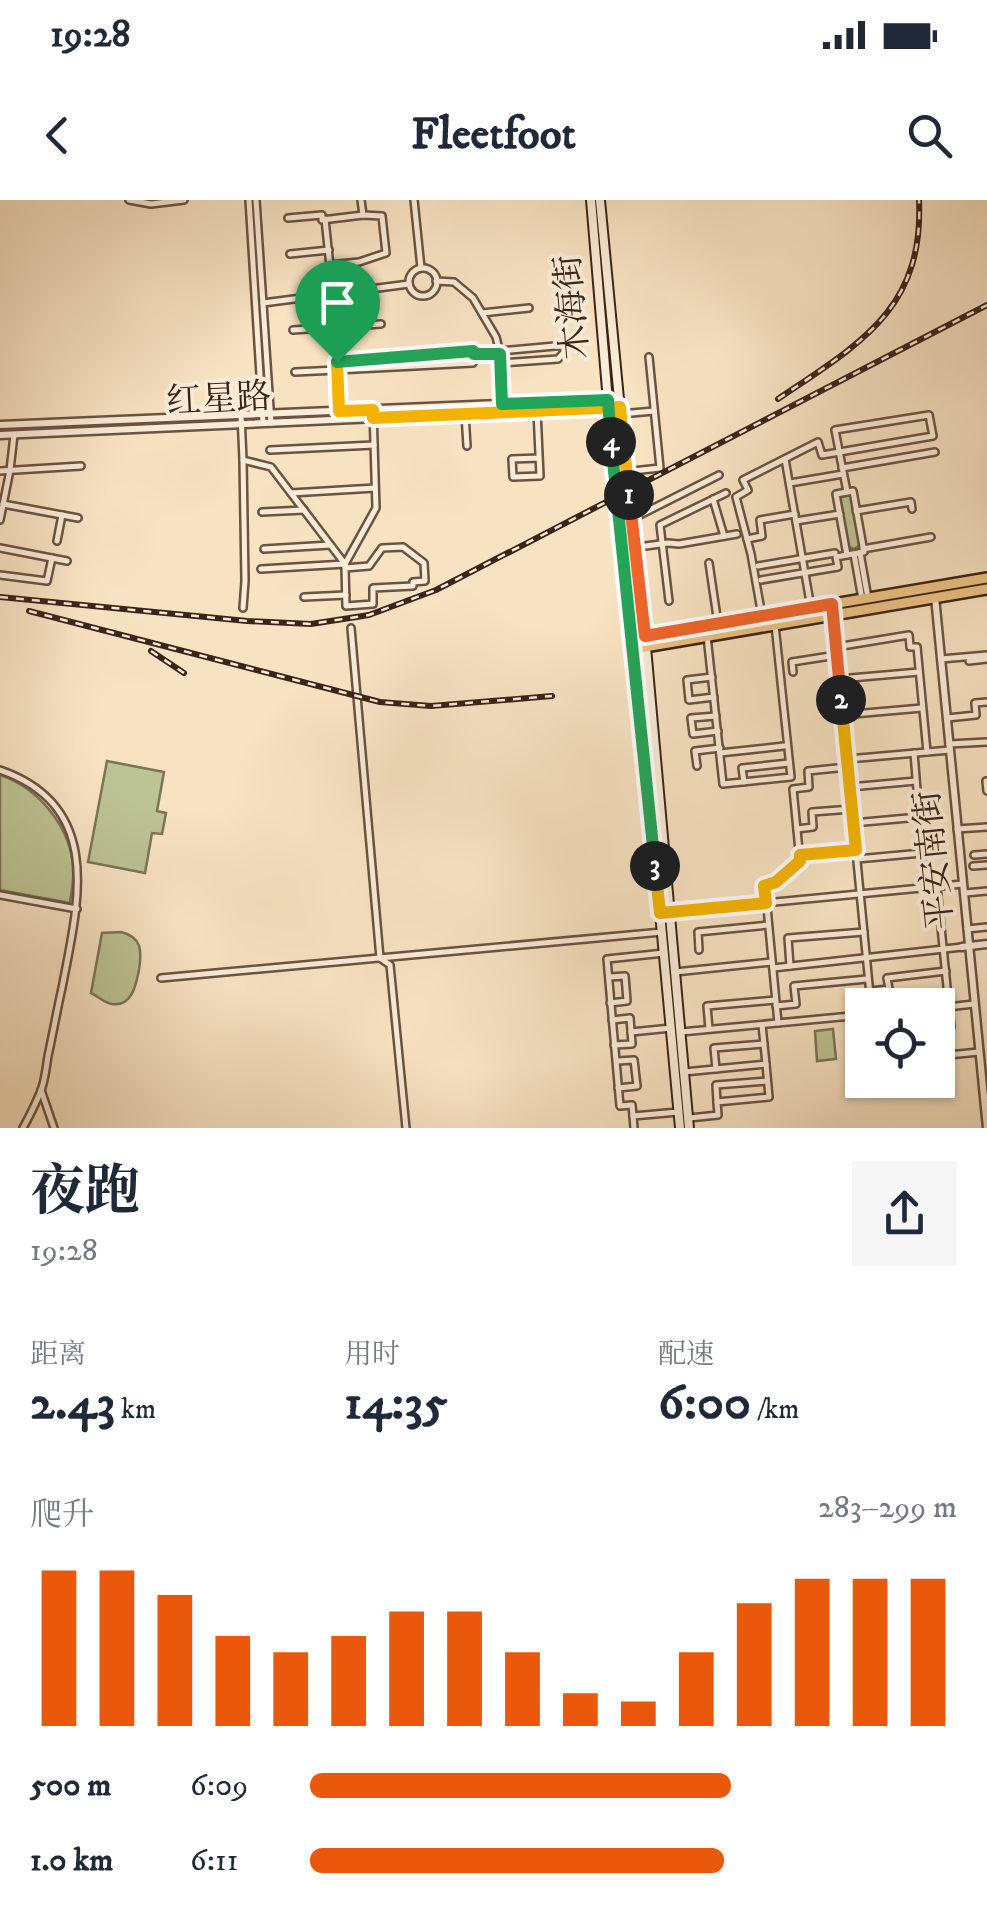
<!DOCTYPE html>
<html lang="zh">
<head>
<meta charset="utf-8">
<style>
  body { margin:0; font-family:"IM FELL DW Pica","Noto Serif SC",serif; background:#f6f6f7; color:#1f2937; height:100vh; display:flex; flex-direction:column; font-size:38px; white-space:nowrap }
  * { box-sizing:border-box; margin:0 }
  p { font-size:32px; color:#747a83 }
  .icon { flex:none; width:55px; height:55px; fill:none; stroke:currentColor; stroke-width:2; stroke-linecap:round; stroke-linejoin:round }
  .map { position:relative; height:928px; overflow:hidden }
  .details { display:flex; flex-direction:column; background:#fff; flex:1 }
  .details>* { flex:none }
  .tools { position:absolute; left:845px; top:788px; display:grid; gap:20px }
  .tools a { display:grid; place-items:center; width:110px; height:110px; border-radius:0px; background:#fff; box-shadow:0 2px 8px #0004; font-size:50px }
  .pin { position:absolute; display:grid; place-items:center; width:85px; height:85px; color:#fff; margin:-102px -42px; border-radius:50% 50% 50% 0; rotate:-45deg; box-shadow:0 0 10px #0007 }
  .pin .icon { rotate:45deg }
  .km { position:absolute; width:50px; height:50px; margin:-25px; border-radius:50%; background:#222; color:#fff; font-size:28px; line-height:50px; text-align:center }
  .round { display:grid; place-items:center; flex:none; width:105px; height:105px; border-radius:0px; background:#f6f6f7 }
  .head { display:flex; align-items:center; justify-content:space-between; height:170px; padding:0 30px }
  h1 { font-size:55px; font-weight:700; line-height:75px }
  .stats { display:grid; grid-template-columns:repeat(3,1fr); gap:15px; height:170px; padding:10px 30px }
  .stats div { display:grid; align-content:center }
  .stats b { font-size:50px; font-weight:700 }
  .stats small { font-size:28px; font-weight:400 }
  .stats p { font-size:28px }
  .chart { height:280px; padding:20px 30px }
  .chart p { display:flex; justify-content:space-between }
  .chart svg { width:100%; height:180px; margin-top:10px; stroke:#ea580c; stroke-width:6 }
  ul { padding:0 30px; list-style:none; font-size:32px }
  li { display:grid; grid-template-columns:160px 120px 1fr; align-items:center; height:75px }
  li i { height:25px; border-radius:12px; background:#ea580c }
  .status { display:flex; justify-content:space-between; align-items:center; height:70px; padding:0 50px; background:#fff; direction:ltr }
  .status svg { height:28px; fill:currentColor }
  header { display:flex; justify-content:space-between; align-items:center; height:130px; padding:0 30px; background:#fff; font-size:45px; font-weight:700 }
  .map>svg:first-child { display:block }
  .green { fill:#bcc394; stroke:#7c7356; stroke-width:2.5 }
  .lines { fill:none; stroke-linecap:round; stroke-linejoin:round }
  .minor-casing { stroke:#6a5342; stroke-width:10 }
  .tertiary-casing { stroke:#6a5342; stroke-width:11 }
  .secondary-casing { stroke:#3b2318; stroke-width:12 }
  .primary-casing { stroke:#3b2318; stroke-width:14 }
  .minor { stroke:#faecd7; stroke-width:5 }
  .tertiary { stroke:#faecd7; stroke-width:6 }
  .secondary { stroke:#faecd7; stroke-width:8 }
  .primary { stroke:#ecc181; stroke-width:9 }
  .rail-casing { stroke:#3b2318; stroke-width:6 }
  .rail { stroke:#faecd7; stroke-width:2.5; stroke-dasharray:8; stroke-linecap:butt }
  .split-1-casing { stroke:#fff; stroke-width:20 }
  .split-2-casing { stroke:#fff; stroke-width:20 }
  .split-3-casing { stroke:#fff; stroke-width:20 }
  .split-4-casing { stroke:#fff; stroke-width:20 }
  .split-5-casing { stroke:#fff; stroke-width:20 }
  .split-1 { stroke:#f5b400; stroke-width:12 }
  .split-2 { stroke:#f0652b; stroke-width:12 }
  .split-3 { stroke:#f5b400; stroke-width:12 }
  .split-4 { stroke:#22a559; stroke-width:12 }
  .split-5 { stroke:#22a559; stroke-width:12 }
  .labels { text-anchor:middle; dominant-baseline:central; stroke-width:8; stroke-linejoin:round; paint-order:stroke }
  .street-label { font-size:35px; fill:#3b2318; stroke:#faecd7 }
</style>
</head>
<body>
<div class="status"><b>19:28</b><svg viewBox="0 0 49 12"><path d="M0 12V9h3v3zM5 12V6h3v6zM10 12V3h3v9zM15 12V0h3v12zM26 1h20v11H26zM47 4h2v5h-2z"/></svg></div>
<header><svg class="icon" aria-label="back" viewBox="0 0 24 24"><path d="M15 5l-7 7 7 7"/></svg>Fleetfoot<svg class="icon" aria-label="search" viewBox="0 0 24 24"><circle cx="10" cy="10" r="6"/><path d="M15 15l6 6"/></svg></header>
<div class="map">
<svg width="987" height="928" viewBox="0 0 987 928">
  <rect width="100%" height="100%" fill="#f7e2c2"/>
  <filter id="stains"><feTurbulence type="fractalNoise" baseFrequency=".002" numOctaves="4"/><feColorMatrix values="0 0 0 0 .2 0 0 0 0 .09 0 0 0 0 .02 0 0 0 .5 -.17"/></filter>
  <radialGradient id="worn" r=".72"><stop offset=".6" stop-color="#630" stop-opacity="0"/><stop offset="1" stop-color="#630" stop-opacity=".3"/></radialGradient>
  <g class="green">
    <path d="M845 294 851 296 860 345 854 349 849 347 839 298Z"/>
    <path d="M107 561 164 572 157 611 166 613 162 634 152 633 145 673 88 662Z"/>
    <path d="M0 575C39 588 73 629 73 671 74 682 71 693 70 703L0 690Z"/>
    <path d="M121 732C142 737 142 751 139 770 136 785 132 807 112 804 104 803 98 796 91 793L102 733Z"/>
    <path d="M833 829 836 859 817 861 815 831Z"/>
  </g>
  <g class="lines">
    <defs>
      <g id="minor">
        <path d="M129 0 151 4 184 0"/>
        <path d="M249 0 263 223"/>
        <path d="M256 0 271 223"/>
        <path d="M361 0 363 15"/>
        <path d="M414 0 421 68"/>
        <path d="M288 18 322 15V20L363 15 382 16 386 53 359 62 330 65"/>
        <path d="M325 19 333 95 337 170 473 163V155L500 154"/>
        <path d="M290 54 329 50"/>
        <circle cx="423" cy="82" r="14"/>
        <path d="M436 81 454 82 473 98 496 137 500 153 502 204"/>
        <path d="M263 103 409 84"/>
        <path d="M482 113 529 108"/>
        <path d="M293 130 381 124"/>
        <path d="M499 151 566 145V150L558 159 501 163"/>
        <path d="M337 162 473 151V155"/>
        <path d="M295 172 337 170 339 211"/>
        <path d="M537 211 540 276 513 277 512 259 539 258"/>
        <path d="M465 214 467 246"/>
        <path d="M241 215 243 260 271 267 345 364 376 308 373 210"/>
        <path d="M609 215 654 211"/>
        <path d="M270 250 374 245"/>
        <path d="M785 259 811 408"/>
        <path d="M842 268 935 252"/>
        <path d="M0 271 81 266"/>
        <path d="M614 273 660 268 649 157"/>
        <path d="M790 283 843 274"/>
        <path d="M853 291 864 352 847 355 836 294Z"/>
        <path d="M291 293 375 288"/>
        <path d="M713 299 724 336"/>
        <path d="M3 304 78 318"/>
        <path d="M856 311 911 302 912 309"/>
        <path d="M262 312 304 310"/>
        <path d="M0 320 10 270 14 235"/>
        <path d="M796 321 840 314"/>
        <path d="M620 325 719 275"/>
        <path d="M747 339 762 336 760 320 795 314"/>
        <path d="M57 341 62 315"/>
        <path d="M0 348 67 361"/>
        <path d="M264 349 330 345"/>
        <path d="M623 349 668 343 679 344 737 334"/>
        <path d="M863 349 931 337"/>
        <path d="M860 353 868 398"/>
        <path d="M854 354 862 399"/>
        <path d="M709 363 718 424"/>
        <path d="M758 366 835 353"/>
        <path d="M261 369 345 364V368L346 406 373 404V388L413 386V382L425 381 424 363 403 347 382 348 369 366 345 368"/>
        <path d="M0 375 47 381 52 358"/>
        <path d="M761 380 838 367 836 357 847 355"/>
        <path d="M304 397 346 395"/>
        <path d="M669 401 660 325 726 293"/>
        <path d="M243 408 245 381 243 260"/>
        <path d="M833 415 871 805"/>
        <path d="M762 416 751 354 736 297 748 290 743 280 818 242 822 255 933 236 929 215 835 230C839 251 843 272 847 292"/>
        <path d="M351 428 380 758 390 765 406 928"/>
        <path d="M707 436 723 584 791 577 775 425"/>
        <path d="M836 447 909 435 910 447H917L927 552"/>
        <path d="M941 459 987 455"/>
        <path d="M969 461 987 459"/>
        <path d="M793 472 792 462 837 455"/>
        <path d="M712 477 687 480 689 500 714 497"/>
        <path d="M839 479 919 472"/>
        <path d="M842 515 922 508"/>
        <path d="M716 516 691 518 693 534 718 531"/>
        <path d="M947 518 976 515 975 503 987 502"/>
        <path d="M949 544 987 542"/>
        <path d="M720 553 784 546"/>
        <path d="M914 553 925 688"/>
        <path d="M848 559 950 550"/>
        <path d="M697 566 695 551 720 548"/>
        <path d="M0 570C105 606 78 704 62 788 57 810 53 833 48 856 46 868 45 882 40 893 35 905 29 917 23 928"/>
        <path d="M986 581 987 591"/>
        <path d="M744 582 742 568 789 563"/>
        <path d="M850 587 916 581"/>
        <path d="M853 623 919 617"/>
        <path d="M797 629 813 627 812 612 852 609"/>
        <path d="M957 629 987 627"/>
        <path d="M800 655 856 650"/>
        <path d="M974 655 987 654"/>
        <path d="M857 659 922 653"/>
        <path d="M973 666 987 665"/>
        <path d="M937 687 951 827"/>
        <path d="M965 693 987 691"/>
        <path d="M0 695 77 709"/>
        <path d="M660 713 963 684"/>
        <path d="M967 729 987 727"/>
        <path d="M699 750 698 732 768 725"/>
        <path d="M664 753 607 759 620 906 632 905 633 916 678 912"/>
        <path d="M790 766 788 738 864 732"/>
        <path d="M773 768 962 747"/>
        <path d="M675 772 772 762"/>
        <path d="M609 777 625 776 627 801 610 803"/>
        <path d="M161 778 662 732"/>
        <path d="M870 791 889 789 887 778 946 771"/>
        <path d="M776 806 796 804 794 786 867 779"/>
        <path d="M938 808 974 804"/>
        <path d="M612 820 630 818 632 844 614 845"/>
        <path d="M778 823 765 686 776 681 800 661 793 589 809 587 808 571 847 567"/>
        <path d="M709 829 707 806 775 800"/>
        <path d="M631 832 671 828"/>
        <path d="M681 832 862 815"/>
        <path d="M938 856 979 852"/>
        <path d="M617 861 634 860 637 886 618 888"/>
        <path d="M716 869 714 848 764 844"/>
        <path d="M684 872 766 864 762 825"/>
        <path d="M41 890 54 928"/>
        <path d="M717 902 716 885 767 881"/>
        <path d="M633 916 634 928"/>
        <path d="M689 918 718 915 717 902 769 897 766 864"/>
      </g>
      <g id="tertiary">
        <path d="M0 225 619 199"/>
        <path d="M0 235 620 207"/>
        <path d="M935 397 987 928"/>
        <path d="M962 747 987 744"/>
      </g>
      <g id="secondary">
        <path d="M591 0 614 273 660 713 680 928"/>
        <path d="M600 0 619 199 646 447 689 928"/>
      </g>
      <g id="primary">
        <path d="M632 438 987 378"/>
        <path d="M633 449 987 389"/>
      </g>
    </defs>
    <use href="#minor" class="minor-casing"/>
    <use href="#tertiary" class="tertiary-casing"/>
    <use href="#secondary" class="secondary-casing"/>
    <use href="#primary" class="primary-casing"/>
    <use href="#minor" class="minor"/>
    <use href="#tertiary" class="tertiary"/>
    <use href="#secondary" class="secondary"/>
    <use href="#primary" class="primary"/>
    <defs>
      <g id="rail">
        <path d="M778 199C859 144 924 110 919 0"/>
        <path d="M0 397 247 421 311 424 369 415 436 390 987 105"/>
        <path d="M29 411 380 502 431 506 552 496"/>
        <path d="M151 451 184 473"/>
      </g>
    </defs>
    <use href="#rail" class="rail-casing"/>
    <use href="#rail" class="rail"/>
  </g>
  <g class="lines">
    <defs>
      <path id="split-1" d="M337 162 339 211 373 210V218L620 207 629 295"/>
      <path id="split-2" d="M629 295 645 436 832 404 841 500"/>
      <path id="split-3" d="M655 666 660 713 766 703 764 686 776 682 800 661V655L856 650 841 500"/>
      <path id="split-4" d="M611 242 655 666"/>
      <path id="split-5" d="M337 162 473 151 474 154H500L502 204 608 200 611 242"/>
    </defs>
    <use href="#split-1" class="split-1-casing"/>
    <use href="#split-2" class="split-2-casing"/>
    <use href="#split-3" class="split-3-casing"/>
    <use href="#split-4" class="split-4-casing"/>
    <use href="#split-5" class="split-5-casing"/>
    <use href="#split-1" class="split-1"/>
    <use href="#split-2" class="split-2"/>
    <use href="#split-3" class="split-3"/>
    <use href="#split-4" class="split-4"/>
    <use href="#split-5" class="split-5"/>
  </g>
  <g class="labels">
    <g class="street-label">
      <text transform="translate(573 107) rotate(-95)">木海街</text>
      <text transform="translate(219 200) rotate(-3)">红星路</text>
      <text transform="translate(935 660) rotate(-96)">平安南街</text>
    </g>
  </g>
  <rect width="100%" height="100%" filter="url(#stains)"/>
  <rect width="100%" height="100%" fill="url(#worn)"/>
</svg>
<div class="tools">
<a><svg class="icon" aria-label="locate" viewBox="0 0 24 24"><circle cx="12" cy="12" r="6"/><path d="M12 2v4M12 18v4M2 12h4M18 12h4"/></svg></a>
</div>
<div class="pin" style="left:337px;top:162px;background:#1e9e55"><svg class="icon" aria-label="arrive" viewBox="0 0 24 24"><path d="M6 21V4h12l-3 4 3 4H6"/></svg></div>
<b class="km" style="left:629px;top:295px">1</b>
<b class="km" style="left:841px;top:500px">2</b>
<b class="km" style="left:655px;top:666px">3</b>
<b class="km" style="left:611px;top:242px">4</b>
</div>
<section class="details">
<div class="head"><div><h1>夜跑</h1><p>19:28</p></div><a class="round"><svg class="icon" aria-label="share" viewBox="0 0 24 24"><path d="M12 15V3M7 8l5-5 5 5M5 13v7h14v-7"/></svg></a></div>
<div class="stats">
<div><p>距离</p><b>2.43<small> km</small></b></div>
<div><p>用时</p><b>14:35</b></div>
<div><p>配速</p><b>6:00<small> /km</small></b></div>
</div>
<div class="chart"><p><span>爬升</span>283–299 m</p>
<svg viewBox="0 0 160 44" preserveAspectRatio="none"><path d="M5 44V6M15 44V6M25 44V12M35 44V22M45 44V26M55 44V22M65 44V16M75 44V16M85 44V26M95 44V36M105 44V38M115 44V26M125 44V14M135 44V8M145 44V8M155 44V8"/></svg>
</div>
<ul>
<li><b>500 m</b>6:09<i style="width:65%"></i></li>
<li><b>1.0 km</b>6:11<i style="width:64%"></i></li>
</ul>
</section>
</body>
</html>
